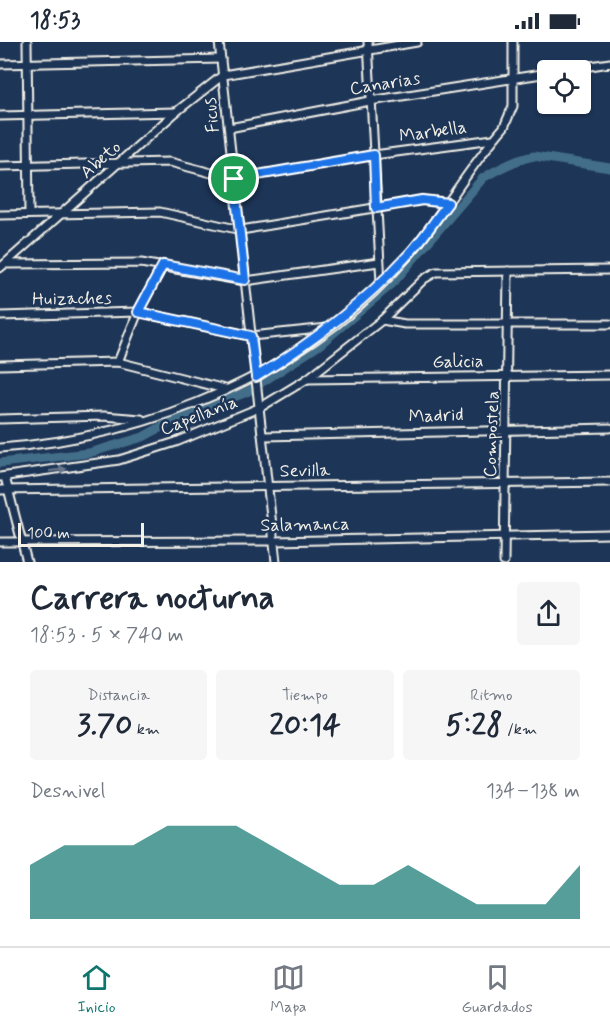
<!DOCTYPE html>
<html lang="es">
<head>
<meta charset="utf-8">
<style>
  body { margin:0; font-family:Mynerve,sans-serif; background:#f6f6f7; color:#1f2937; height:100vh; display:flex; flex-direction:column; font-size:22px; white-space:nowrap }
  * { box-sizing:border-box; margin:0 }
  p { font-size:20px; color:#747a83 }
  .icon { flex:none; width:33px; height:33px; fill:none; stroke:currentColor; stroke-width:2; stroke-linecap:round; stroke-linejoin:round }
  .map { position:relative; height:520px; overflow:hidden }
  .sheet { display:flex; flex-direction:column; background:#fff; flex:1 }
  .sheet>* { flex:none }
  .fabs { position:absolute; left:537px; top:18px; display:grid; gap:12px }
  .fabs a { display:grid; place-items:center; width:54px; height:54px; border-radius:6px; background:#fff; box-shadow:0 2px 4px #0004; font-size:30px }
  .scale { position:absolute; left:18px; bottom:15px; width:126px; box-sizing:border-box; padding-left:6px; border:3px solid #f4f1e8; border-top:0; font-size:16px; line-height:21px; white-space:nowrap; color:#f4f1e8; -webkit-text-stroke:4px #1d3557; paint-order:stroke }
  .pin { position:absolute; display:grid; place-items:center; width:51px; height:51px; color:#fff; margin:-26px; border:3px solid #fff; border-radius:50%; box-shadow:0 2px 6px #0007 }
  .round { display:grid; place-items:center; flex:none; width:63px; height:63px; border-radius:6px; background:#f6f6f7 }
  .headline { display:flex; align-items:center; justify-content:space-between; height:102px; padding:0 30px }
  h1 { font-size:33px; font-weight:700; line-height:45px }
  .figures { display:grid; grid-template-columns:repeat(3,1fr); gap:9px; height:102px; padding:6px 30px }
  .figures div { display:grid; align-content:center; border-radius:6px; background:#f6f6f7; text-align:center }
  .figures b { font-size:30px; font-weight:700 }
  .figures small { font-size:16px; font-weight:400 }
  .figures p { font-size:16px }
  .chart { height:168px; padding:12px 30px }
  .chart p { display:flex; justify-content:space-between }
  .chart svg { width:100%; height:108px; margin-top:6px; fill:#0f766e; opacity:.7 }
  .status { display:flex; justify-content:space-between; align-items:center; height:42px; padding:0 30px; background:#fff; direction:ltr }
  .status svg { height:16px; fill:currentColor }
  .dock { display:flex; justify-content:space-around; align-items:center; height:84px; border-top:2px solid #e0e1e3; background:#fff; font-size:16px; color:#747a83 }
  .dock a { display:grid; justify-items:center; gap:3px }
  .dock .selected { color:#0f766e }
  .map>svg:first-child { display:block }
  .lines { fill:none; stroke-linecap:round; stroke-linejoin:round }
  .canal { stroke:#436e8a; stroke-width:9 }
  .minor-casing { stroke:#f4f1e8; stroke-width:11 }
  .minor { stroke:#1d3557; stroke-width:7 }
  .oneway { fill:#68778a }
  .route-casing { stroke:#fff; stroke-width:12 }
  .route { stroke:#1a73e8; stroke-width:8 }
  .labels { text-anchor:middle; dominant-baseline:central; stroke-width:5; stroke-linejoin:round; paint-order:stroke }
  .street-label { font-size:18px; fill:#f4f1e8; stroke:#1d3557 }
</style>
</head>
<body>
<div class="status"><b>18:53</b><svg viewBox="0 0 49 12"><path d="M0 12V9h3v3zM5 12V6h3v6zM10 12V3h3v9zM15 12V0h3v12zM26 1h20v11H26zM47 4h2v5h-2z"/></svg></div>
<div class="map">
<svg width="610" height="520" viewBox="0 0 610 520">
  <rect width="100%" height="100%" fill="#1d3557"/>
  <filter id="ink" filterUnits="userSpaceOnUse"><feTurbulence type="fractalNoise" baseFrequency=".0167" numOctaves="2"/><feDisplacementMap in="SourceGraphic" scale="12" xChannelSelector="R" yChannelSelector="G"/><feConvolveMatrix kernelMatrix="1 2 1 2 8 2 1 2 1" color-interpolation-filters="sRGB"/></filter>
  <g filter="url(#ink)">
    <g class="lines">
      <path class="canal" d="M0 421 89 411 143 395 174 378 247 350 318 304 392 242 483 136C498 127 517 117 534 114L610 126"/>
      <defs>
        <g id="minor">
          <path d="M27 0 29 172"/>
          <path d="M219 0 276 520"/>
          <path d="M368 0 381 241"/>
          <path d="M0 22 221 17"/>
          <path d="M564 28 610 21"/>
          <path d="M0 74 176 70"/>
          <path d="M229 86 370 59 548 31"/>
          <path d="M0 124 170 120 234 137 374 113 493 97"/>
          <path d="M0 173 160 170 241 188 422 158 448 161"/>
          <path d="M6 222 141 221 245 239 379 220"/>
          <path d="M0 226 176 70 223 33 417 0"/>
          <path d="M0 274 138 270 251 294 328 286"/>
          <path d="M382 278 405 282H610"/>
          <path d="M118 320 138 270 163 223"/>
          <path d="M0 323 118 320 225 347"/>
          <path d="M307 337 610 333"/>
          <path d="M0 377 104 374 141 377"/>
          <path d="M264 394 610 386"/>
          <path d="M0 406C150 395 310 330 409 213 443 172 469 125 504 85L513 64V0"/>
          <path d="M0 435 119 418 176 400 261 365 307 337 382 278 424 237 436 230 610 228"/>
          <path d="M5 435 27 520"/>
          <path d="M0 448 610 440"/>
          <path d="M0 500 274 499 610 492"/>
          <path d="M504 520 508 229"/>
        </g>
      </defs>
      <use href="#minor" class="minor-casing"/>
      <use href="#minor" class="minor"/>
    </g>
    <defs><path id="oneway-solid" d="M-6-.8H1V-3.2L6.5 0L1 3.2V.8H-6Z" transform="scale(1.5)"/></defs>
    <use class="oneway" href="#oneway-solid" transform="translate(58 428) rotate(-7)"/>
  </g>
  <g class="lines" filter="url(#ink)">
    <defs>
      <path id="route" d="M374 113 376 166 422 158 448 161C434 179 422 199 406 215 362 263 311 301 256 335L251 294 138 270 163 223 245 238 234 137Z"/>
    </defs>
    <use href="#route" class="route-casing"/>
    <use href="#route" class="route"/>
  </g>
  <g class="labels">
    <g class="street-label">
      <text transform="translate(385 42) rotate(-9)">Canarias</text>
      <text transform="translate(212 73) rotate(-96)">Ficus</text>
      <text transform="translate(433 90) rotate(-8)">Marbella</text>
      <text transform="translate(101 118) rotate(-41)">Abeto</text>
      <text transform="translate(72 257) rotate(-1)">Huizaches</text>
      <text transform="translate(458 320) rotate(-1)">Galicia</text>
      <text transform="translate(199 374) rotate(-21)">Capellanía</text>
      <text transform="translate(436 374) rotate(-2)">Madrid</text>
      <text transform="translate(492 392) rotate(-88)">Compostela</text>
      <text transform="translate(305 429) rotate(-1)">Sevilla</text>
      <text transform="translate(305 483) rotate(-1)">Salamanca</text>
    </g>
  </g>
</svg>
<div class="fabs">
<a><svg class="icon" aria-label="locate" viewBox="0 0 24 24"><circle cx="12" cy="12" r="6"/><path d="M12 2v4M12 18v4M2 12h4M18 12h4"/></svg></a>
</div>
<div class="scale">100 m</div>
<div class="pin" style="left:234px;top:137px;background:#1e9e55"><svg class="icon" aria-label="arrive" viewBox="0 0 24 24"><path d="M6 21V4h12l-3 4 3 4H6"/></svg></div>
</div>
<section class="sheet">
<div class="headline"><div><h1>Carrera nocturna</h1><p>18:53 · 5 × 740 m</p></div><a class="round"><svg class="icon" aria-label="share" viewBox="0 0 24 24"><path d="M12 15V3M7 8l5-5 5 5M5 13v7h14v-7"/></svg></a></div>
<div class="figures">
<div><p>Distancia</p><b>3.70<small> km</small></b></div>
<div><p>Tiempo</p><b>20:14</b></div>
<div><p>Ritmo</p><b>5:28<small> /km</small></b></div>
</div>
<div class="chart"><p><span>Desnivel</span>134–138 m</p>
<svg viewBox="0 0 160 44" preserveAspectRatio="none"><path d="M0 44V22L10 14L20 14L30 14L40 6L50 6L60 6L70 14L80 22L90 30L100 30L110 22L120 30L130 38L140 38L150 38L160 22V44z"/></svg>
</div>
</section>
<nav class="dock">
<a class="selected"><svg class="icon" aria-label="home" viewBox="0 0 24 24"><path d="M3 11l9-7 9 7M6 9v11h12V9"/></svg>Inicio</a>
<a><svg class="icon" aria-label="map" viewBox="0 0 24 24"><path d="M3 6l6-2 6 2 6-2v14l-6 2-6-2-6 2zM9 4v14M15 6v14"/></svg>Mapa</a>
<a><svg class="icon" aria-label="saved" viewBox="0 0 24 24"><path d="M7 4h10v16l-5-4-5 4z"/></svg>Guardados</a>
</nav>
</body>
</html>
